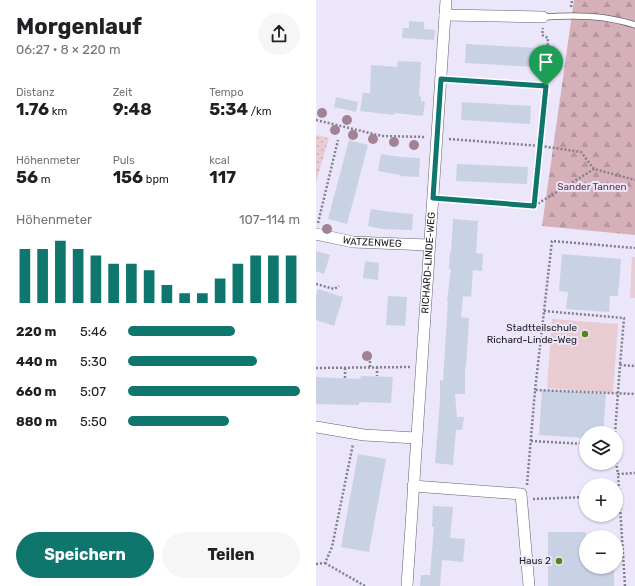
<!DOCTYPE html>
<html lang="de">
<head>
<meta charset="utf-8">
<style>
  body { margin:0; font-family:Rubik,sans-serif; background:#f6f6f6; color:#202124; height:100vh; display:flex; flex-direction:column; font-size:15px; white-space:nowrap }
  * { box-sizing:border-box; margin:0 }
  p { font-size:13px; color:#757577 }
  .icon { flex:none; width:22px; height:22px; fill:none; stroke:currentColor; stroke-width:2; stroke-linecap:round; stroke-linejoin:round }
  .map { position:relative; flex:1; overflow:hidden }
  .panel { display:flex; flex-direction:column; background:#fff; width:316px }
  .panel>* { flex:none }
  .buttons { position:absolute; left:263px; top:426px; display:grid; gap:8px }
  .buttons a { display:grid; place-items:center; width:44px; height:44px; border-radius:50%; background:#fff; box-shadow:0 1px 3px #0004; font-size:20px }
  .pin { position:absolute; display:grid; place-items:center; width:34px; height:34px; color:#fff; margin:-41px -17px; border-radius:50% 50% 50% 0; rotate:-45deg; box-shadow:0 0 4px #0007 }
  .pin .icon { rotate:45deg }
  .round { display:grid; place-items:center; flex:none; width:42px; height:42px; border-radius:21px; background:#f6f6f6 }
  .headline { display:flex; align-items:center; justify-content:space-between; height:68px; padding:0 16px }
  h1 { font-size:22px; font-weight:700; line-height:30px }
  .figures { display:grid; grid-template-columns:repeat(3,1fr); gap:6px; height:68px; padding:4px 16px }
  .figures div { display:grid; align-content:center }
  .figures b { font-size:17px; font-weight:700 }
  .figures small { font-size:11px; font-weight:400 }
  .figures p { font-size:11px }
  .chart { height:112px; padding:8px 16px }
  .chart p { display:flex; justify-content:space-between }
  .chart svg { width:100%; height:72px; margin-top:4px; stroke:#0f766e; stroke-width:6 }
  .button { display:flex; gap:8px; margin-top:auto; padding:8px 16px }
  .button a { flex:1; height:46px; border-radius:24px; background:#0f766e; color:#fff; font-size:16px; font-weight:700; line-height:46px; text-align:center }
  .button a+a { background:#f6f6f6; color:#202124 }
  ul { padding:0 16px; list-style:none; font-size:13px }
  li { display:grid; grid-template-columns:64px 48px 1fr; align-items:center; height:30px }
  li i { height:10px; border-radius:5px; background:#0f766e }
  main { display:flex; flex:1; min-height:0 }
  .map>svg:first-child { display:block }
  .green { fill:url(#green-dots) }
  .forest { fill:url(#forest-firs) }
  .pitch { fill:#e9cbd2 }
  .building { fill:#c9d2e4 }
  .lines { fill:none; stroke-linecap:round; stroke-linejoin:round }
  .lane-casing { stroke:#646071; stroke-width:7 }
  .street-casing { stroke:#646071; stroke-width:12 }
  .path { stroke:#827f8c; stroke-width:2.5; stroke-dasharray:2 2; stroke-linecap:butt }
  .lane { stroke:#fff; stroke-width:5.5 }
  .street { stroke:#fff; stroke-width:11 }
  .tree { fill:#a18394 }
  .route-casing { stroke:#fff; stroke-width:8 }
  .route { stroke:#0f766e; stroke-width:5 }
  .poi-dot { fill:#568414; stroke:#ebe6fa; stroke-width:1.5 }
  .labels { text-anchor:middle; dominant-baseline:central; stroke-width:4; stroke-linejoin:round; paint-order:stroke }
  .park-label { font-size:10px; fill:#653241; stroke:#ebe6fa }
  .street-label { font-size:10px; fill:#1d1b22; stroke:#ebe6fa }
  .poi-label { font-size:10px; fill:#1d1b22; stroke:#ebe6fa; text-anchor:end }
</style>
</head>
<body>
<main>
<section class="panel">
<div class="headline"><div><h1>Morgenlauf</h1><p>06:27 · 8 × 220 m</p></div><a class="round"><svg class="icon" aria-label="share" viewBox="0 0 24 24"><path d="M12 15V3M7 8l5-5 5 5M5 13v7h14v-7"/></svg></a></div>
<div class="figures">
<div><p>Distanz</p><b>1.76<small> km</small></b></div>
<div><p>Zeit</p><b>9:48</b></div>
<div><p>Tempo</p><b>5:34<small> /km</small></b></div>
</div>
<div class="figures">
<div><p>Höhenmeter</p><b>56<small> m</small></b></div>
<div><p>Puls</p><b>156<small> bpm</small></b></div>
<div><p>kcal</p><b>117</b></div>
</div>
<div class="chart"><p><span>Höhenmeter</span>107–114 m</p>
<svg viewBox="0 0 160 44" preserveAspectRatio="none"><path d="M5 44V11M15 44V11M25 44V6M35 44V11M45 44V15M55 44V20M65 44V20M75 44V24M85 44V33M95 44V38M105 44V38M115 44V29M125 44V20M135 44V15M145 44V15M155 44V15"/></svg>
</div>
<ul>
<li><b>220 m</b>5:46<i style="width:62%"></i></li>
<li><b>440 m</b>5:30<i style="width:75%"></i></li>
<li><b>660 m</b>5:07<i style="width:100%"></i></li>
<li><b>880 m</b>5:50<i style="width:59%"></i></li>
</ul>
<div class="button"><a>Speichern</a><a>Teilen</a></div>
</section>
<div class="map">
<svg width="319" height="586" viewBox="0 0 319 586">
  <defs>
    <pattern id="green-dots" width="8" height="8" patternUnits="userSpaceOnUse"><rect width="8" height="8" fill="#e9cbd2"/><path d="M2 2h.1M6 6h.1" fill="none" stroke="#c7aeb4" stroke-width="1.8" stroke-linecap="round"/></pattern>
    <pattern id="forest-firs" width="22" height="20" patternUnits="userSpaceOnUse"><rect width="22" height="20" fill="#d6b0b9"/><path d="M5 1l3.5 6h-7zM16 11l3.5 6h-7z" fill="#b7979f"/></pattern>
  </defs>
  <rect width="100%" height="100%" fill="#ebe6fa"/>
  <path class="green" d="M0 135 13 138 0 182Z"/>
  <path class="forest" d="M258 0H319V235L226 226Z"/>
  <g class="pitch">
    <path d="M316 257H319V298H314Z"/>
    <path d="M236 319 302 324 297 393 231 388Z"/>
  </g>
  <g class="building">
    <path d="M93 21 108 22V29L119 30 118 40 86 38 87 28H93Z"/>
    <path d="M150 44 221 48 220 67 149 63Z"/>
    <path d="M82 61 105 62 103 96 105 97V101L109 102 107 116 78 113V115L44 111 47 93H54L55 65 81 67Z"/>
    <path d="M20 97 42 102 40 112 18 107Z"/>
    <path d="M146 102 215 106 214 124 145 120Z"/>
    <path d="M33 140 52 145 31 224 12 219Z"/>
    <path d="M65 154 85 157 104 158 103 177 84 176V175L62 171Z"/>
    <path d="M141 164 212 167 211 184 140 181Z"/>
    <path d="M55 209 74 212 97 214 96 230 66 229 52 226Z"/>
    <path d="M137 219 162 221 160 253 167 254 166 271 157 270 155 297 147 296 145 317 153 318 150 367H149V394H139L141 417H148L146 430H140L137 465 119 463 124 400V380L127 381 132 301H131L135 269H133L134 252H135Z"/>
    <path d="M0 251 14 255 8 274 0 271Z"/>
    <path d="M246 254 305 259 302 296H294L293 312 250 309 252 292 243 291Z"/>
    <path d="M49 261 63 263 62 280 47 278Z"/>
    <path d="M2 289 27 297 18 326 0 320V295Z"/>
    <path d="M72 296 91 297 89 326 70 325Z"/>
    <path d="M45 376 77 377 75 403 43 402V405L0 404V377L44 379Z"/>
    <path d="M226 390 290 394 287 433H270V438L223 435Z"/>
    <path d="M42 454 70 459 53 552 25 547Z"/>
    <path d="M117 506 137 507 134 538 149 539 147 562 126 560 124 586H104L105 575H114L118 527H116Z"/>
    <path d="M232 532H270V567H298V586H232Z"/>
  </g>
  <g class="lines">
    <defs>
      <path id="lane" d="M227 17C259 15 289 15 319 25"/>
      <g id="street">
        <path d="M129 15 227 17"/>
        <path id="s1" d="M0 234 37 242 113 245"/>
        <path d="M0 427 48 435 100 438"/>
        <path d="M97 486 205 494 213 586"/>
        <path id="s2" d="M91 586 130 0"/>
      </g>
    </defs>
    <use href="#lane" class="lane-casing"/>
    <use href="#street" class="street-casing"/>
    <g class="path">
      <path d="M255 7 256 0"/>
      <path d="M135 79 230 86 232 38 226 35 227 28"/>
      <path d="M0 120 66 136 110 137"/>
      <path d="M133 139 225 146 265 152 278 169 319 180"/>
      <path d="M127 199 218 206 278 169"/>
      <path d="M219 206 230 86"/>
      <path d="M2 223 22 140"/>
      <path d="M0 284 18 289 23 286"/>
      <path d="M228 311 308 318 304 365"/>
      <path d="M54 367V356"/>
      <path d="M61 367V376"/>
      <path d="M0 368 95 367"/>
      <path d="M29 378V368"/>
      <path d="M219 390 236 241 319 248"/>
      <path d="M299 433 304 365 319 366"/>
      <path d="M215 441 270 444"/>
      <path d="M300 462 302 474"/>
      <path d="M211 485 219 390 319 394"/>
      <path d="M217 499 270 497"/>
      <path d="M9 563 49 586"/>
      <path d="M0 564 9 563 16 547 37 444"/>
      <path d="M309 586 302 474 319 473"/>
    </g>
    <use href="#lane" class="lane"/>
    <use href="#street" class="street"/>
  </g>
  <g class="tree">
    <circle cx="6" cy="113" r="5"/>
    <circle cx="31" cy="120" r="5"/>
    <circle cx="19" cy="130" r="5"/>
    <circle cx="37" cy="135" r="5"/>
    <circle cx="57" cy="139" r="5"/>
    <circle cx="78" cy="142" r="5"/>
    <circle cx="98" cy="145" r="5"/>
    <circle cx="11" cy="229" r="5"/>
    <circle cx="51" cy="356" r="5"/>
  </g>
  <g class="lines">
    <defs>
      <path id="route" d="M125 79 230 86 218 206 117 198Z"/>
    </defs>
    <use href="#route" class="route-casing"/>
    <use href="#route" class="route"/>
  </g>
  <g class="poi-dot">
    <circle cx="269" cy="334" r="4"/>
    <circle cx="243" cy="561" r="4"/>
  </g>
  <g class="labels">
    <g class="park-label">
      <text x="276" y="187">Sander Tannen</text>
    </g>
    <g class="street-label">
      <text stroke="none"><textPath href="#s1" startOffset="57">WATZENWEG</textPath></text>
      <text stroke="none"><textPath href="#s2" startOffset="324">RICHARD-LINDE-WEG</textPath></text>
    </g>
    <g class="poi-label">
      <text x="261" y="328">Stadtteilschule<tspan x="261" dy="12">Richard-Linde-Weg</tspan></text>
      <text x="235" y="561">Haus 2</text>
    </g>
  </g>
</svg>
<div class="buttons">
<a><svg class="icon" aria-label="layers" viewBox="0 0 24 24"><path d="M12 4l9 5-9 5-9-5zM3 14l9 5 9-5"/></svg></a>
<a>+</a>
<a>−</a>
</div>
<div class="pin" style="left:230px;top:86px;background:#1e9e55"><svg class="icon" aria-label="arrive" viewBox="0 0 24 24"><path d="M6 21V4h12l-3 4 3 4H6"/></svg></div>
</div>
</main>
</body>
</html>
